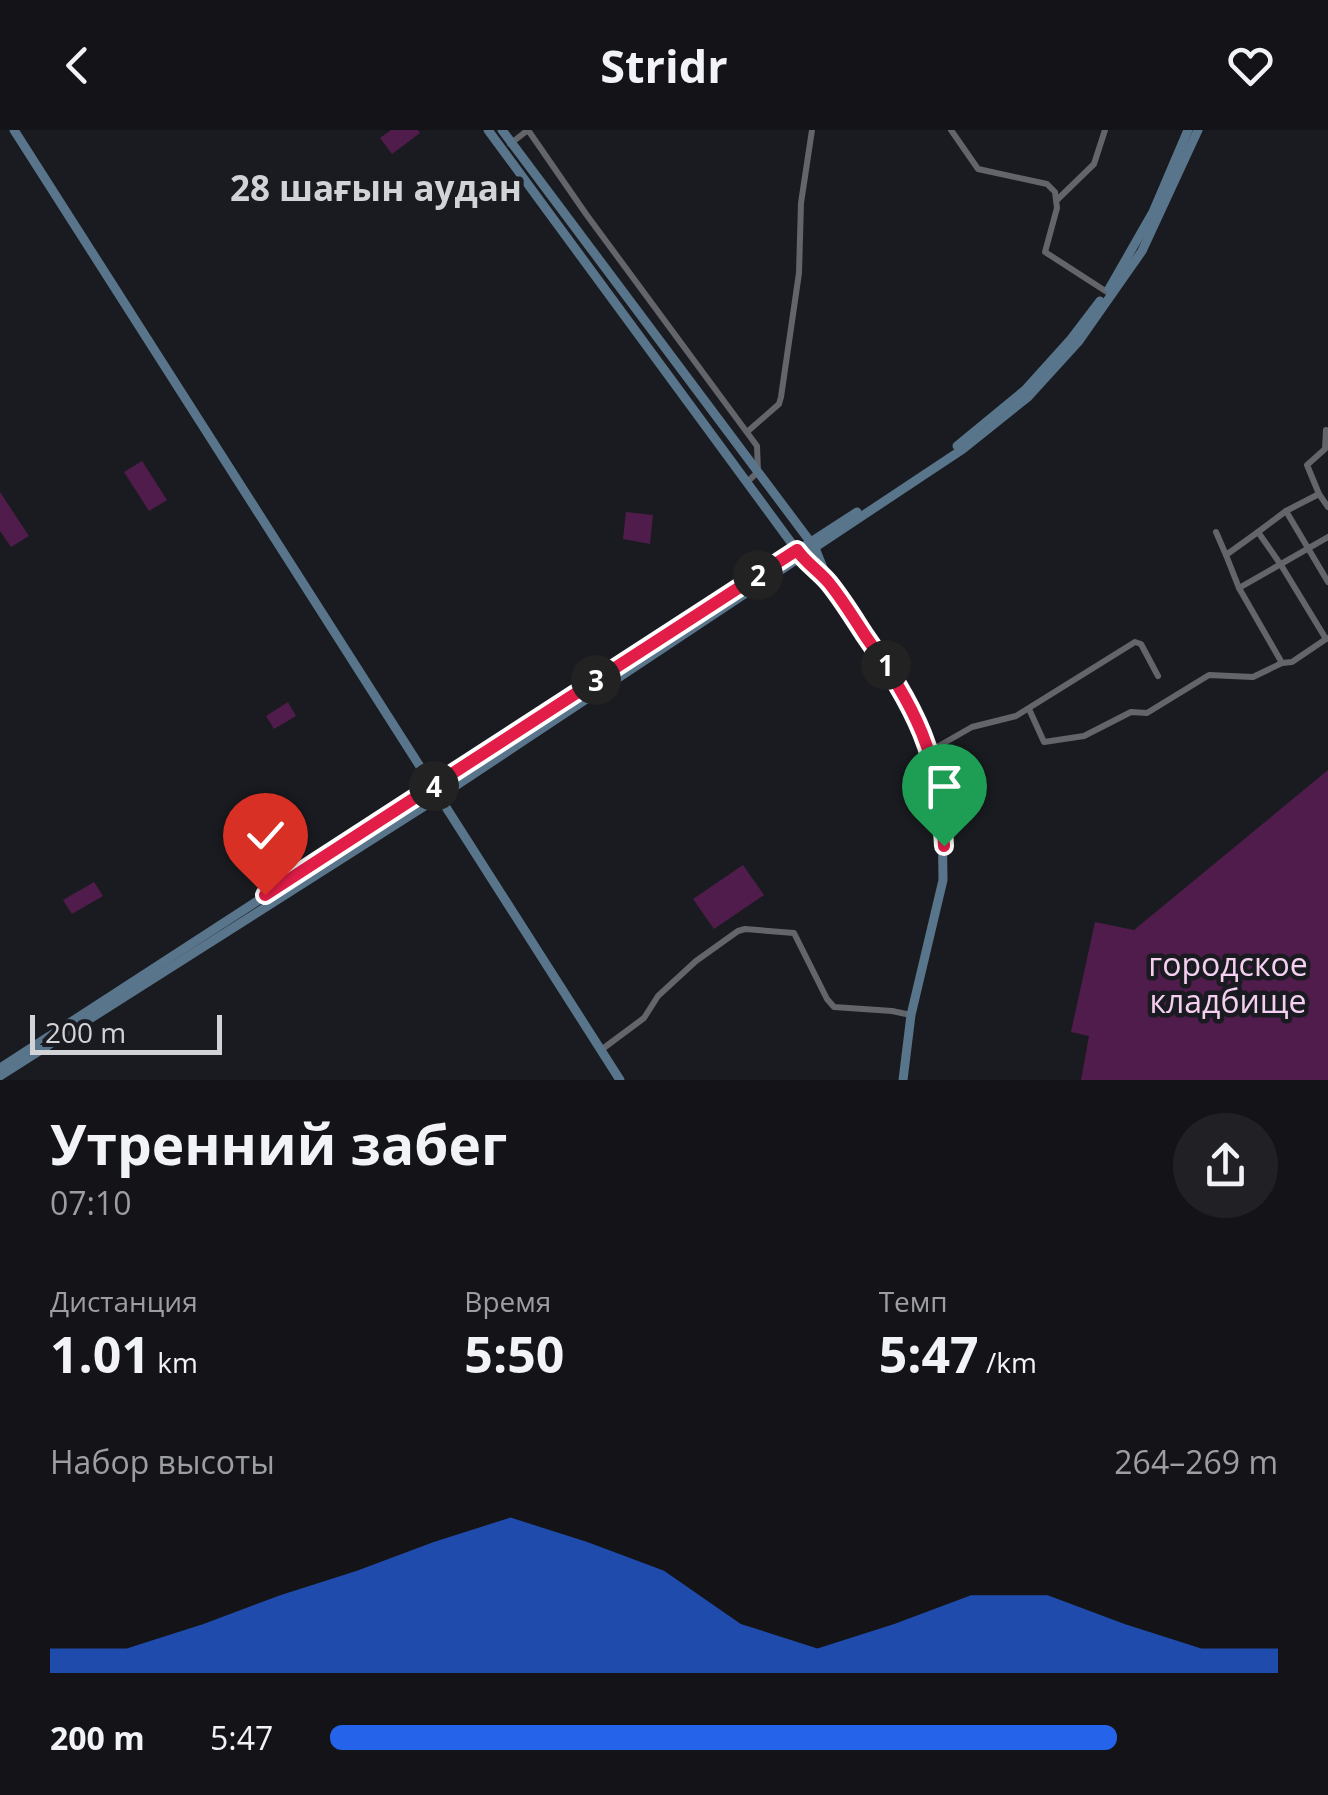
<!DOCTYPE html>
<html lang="ru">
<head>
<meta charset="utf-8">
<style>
  body { margin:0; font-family:"Open Sans",sans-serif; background:#212125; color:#f1f3f6; height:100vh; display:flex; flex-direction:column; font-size:38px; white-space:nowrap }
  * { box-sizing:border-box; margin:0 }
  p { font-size:32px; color:#9d9ea2 }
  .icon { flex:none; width:55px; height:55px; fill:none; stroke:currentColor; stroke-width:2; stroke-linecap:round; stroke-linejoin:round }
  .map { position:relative; height:950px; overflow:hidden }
  .sheet { display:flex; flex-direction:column; background:#141418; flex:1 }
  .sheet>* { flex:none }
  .scale { position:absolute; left:30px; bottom:25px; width:192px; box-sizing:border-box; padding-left:10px; border:5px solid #d2d3d6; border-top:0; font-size:28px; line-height:35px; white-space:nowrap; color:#d2d3d6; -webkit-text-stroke:8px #1a1b20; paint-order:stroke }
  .pin { position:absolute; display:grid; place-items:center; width:85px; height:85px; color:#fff; margin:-102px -42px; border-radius:50% 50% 50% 0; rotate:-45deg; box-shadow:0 0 10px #0007 }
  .pin .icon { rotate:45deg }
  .km { position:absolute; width:50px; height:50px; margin:-25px; border-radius:50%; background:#222; color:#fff; font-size:28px; line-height:50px; text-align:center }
  .round { display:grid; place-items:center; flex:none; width:105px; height:105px; border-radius:52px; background:#212125 }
  .summary { display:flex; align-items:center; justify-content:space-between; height:170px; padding:0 50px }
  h1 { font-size:55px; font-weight:700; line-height:75px }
  .stats { display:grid; grid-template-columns:repeat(3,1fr); gap:15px; height:170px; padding:10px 50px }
  .stats div { display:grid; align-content:center }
  .stats b { font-size:50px; font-weight:700 }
  .stats small { font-size:28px; font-weight:400 }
  .stats p { font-size:28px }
  .chart { height:280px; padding:20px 50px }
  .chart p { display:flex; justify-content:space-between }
  .chart svg { width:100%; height:180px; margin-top:10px; fill:#2563eb; opacity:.7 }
  ul { padding:0 50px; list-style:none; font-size:32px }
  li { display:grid; grid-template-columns:160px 120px 1fr; align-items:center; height:75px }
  li i { height:25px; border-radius:12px; background:#2563eb }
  header { display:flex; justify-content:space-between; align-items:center; height:130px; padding:0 50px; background:#141418; font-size:45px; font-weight:700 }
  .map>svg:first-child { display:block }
  .green { fill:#4f1c4b }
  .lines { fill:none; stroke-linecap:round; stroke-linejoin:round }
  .street { stroke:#63656a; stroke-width:6 }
  .secondary { stroke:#58758b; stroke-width:9 }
  .route-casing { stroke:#fff; stroke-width:20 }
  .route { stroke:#e11d48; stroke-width:12 }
  .labels { text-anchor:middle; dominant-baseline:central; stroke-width:9; stroke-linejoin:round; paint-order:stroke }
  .park-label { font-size:32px; fill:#f5cff0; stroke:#1a1b20 }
  .neighbourhood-label { font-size:35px; font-weight:bold; fill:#d2d3d6; stroke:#1a1b20 }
</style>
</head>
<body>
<header><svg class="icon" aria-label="back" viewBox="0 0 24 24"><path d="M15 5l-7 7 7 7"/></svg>Stridr<svg class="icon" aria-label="heart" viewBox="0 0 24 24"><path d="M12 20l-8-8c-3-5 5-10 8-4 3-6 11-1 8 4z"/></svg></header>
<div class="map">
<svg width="1328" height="950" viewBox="0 0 1328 950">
  <rect width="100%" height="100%" fill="#1a1b20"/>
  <g class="green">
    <path d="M391 0H418L420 3 392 24 380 8Z"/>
    <path d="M142 331 167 370 149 381 124 342Z"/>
    <path d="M0 362 29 406 11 417 0 401Z"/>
    <path d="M626 382 653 385 650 414 623 409Z"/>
    <path d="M288 572 296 586 274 599 266 586Z"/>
    <path d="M1328 640V950H1081L1089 906 1071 902 1095 792 1134 800Z"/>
    <path d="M743 735 764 765 714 799 693 769Z"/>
    <path d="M94 752 103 766 72 784 63 770Z"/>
  </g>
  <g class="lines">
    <g class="street">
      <path d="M951 0 978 39 1047 54 1055 62 1057 78 1045 122 1107 162"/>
      <path d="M510 14 528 0 586 84 757 316 758 342 747 352"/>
      <path d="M1058 69 1094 34 1105 0"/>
      <path d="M1326 300 1325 319 1307 335 1319 364 1286 381 1328 452"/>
      <path d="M747 302 779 274 781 267 799 143 801 73 812 0"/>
      <path d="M1319 364 1328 377"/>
      <path d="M1286 381 1258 402 1281 435 1326 509 1328 508"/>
      <path d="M1216 402 1226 425 1258 402"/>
      <path d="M1226 425 1239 458"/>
      <path d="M1282 533 1239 458 1328 407"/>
      <path d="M1029 579 1044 612 1084 606 1131 582 1147 583 1209 545 1253 547 1282 533 1292 532 1326 509"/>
      <path d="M930 621 972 597 1016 586 1135 512 1141 514 1158 546"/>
      <path d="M601 920 644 888 658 866 696 831 738 801 745 799 794 803 827 869 834 877 892 881 911 885"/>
    </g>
    <g class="secondary">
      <path d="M14 0 620 950"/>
      <path d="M488 0 801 426 827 450 899 555 926 610 942 674 943 750 911 885 903 950"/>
      <path d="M502 0 815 418 827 448"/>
      <path d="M1109 159 1153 82 1188 0"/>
      <path d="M957 316 1025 260 1071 209 1100 171"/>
      <path d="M0 938 857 382"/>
      <path d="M0 946 439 667 963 319 1028 267 1079 211 1142 121 1198 0"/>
    </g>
  </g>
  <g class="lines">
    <defs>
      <path id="route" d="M265 765 797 420C806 433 819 441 829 453 842 469 853 487 864 504 915 577 941 625 944 716"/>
    </defs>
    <use href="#route" class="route-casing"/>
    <use href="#route" class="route"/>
  </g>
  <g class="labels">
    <g class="park-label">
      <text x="1228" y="833">городское<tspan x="1228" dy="37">кладбище</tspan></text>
    </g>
    <g class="neighbourhood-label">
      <text x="376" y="57">28 шағын аудан</text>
    </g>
  </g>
</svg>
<div class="scale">200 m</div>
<div class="pin" style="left:944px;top:716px;background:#1e9e55"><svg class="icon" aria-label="arrive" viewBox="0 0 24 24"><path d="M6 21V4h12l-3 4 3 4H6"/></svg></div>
<div class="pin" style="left:265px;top:765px;background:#d93025"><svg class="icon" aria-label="check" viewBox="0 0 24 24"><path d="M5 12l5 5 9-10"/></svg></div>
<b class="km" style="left:886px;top:535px">1</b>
<b class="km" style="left:758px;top:445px">2</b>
<b class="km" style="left:596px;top:550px">3</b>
<b class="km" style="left:434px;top:656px">4</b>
</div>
<section class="sheet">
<div class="summary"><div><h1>Утренний забег</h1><p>07:10</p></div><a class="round"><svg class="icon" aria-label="share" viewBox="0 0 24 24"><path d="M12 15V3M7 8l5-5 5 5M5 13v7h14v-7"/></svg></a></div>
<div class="stats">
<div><p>Дистанция</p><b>1.01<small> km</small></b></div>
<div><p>Время</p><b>5:50</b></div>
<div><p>Темп</p><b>5:47<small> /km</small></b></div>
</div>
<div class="chart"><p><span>Набор высоты</span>264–269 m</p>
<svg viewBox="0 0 160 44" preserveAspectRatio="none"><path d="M0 44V38L10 38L20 32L30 25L40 19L50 12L60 6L70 12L80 19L90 32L100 38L110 32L120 25L130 25L140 32L150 38L160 38V44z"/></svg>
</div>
<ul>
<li><b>200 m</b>5:47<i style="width:83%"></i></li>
</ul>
</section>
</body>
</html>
